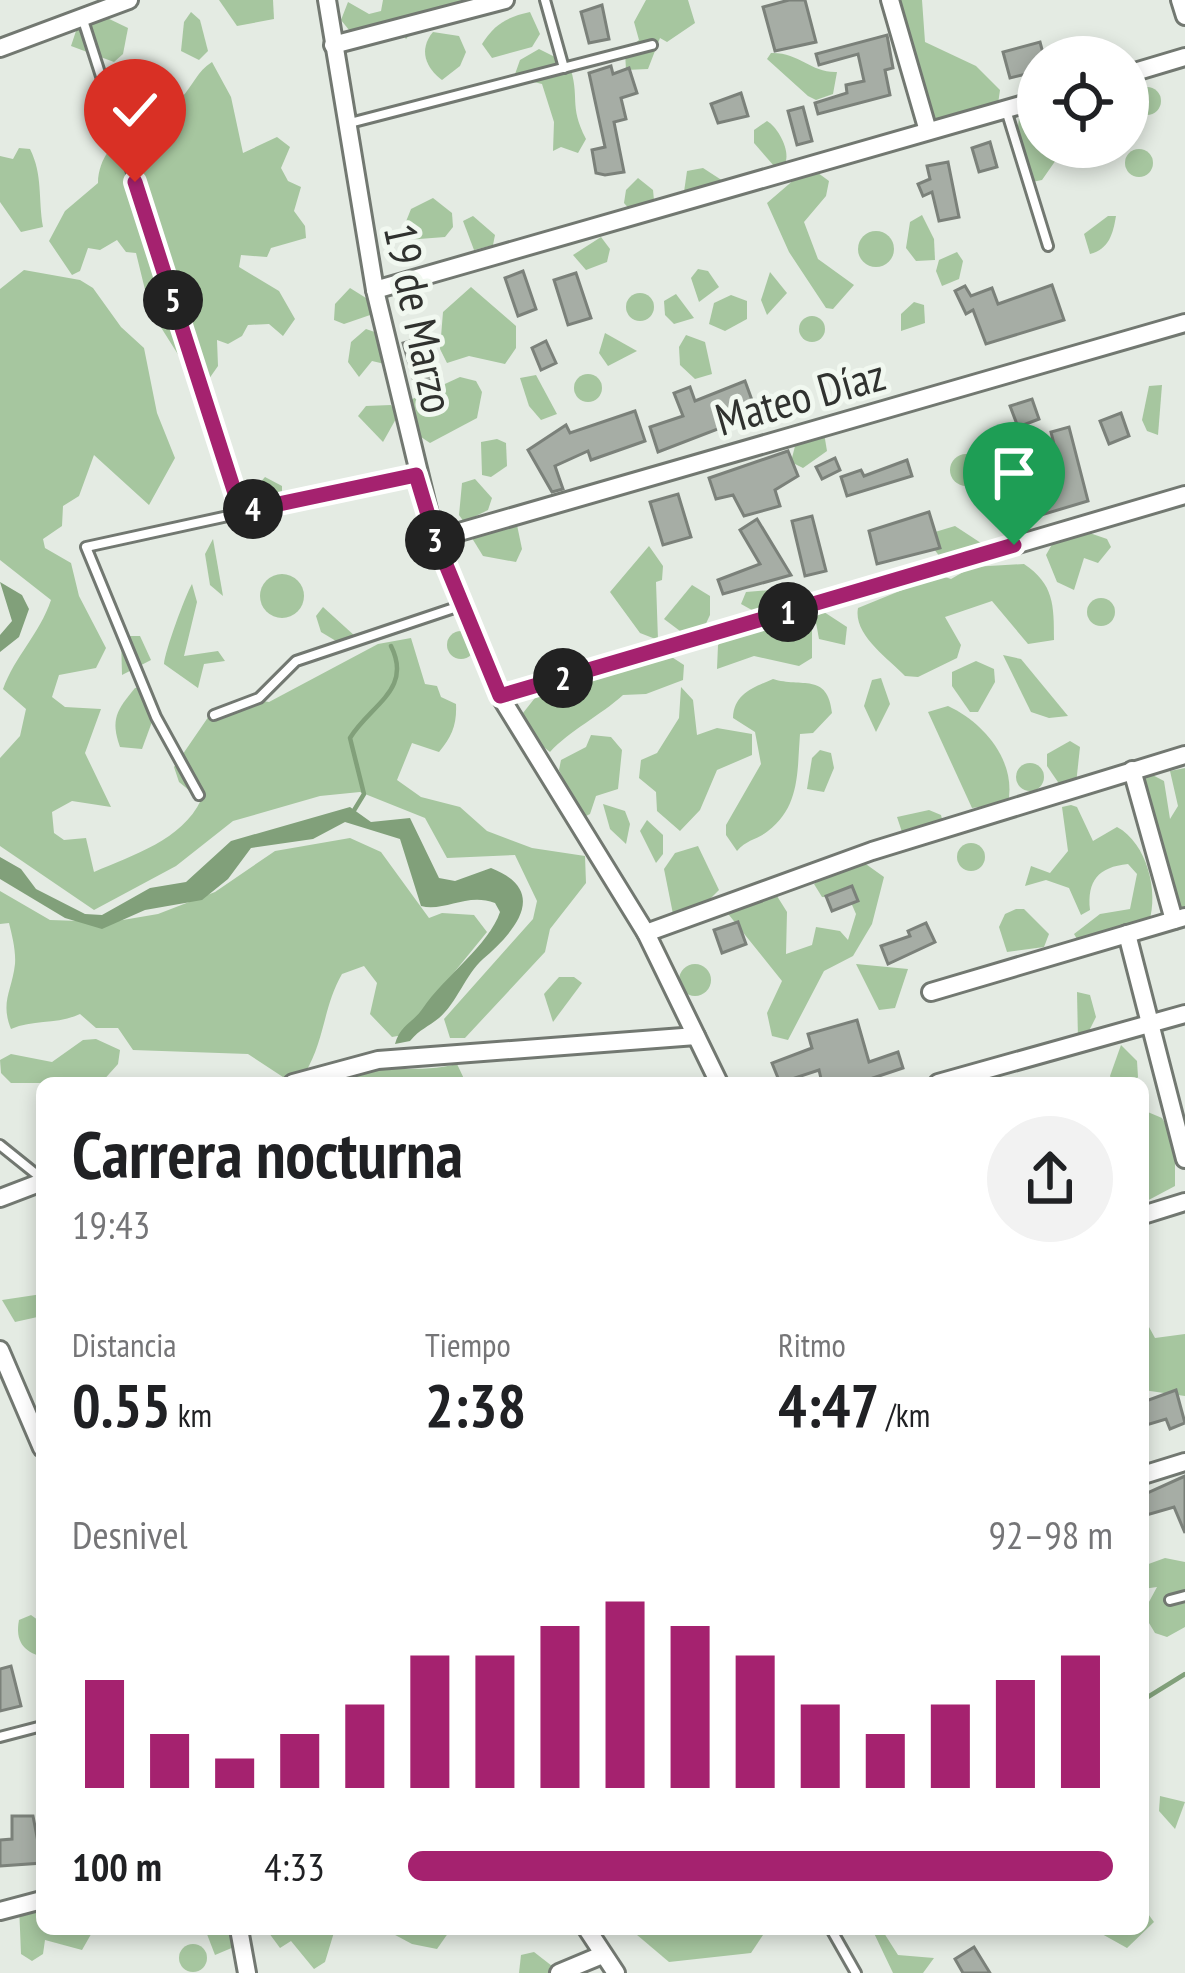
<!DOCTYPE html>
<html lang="es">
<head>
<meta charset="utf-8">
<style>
  body { margin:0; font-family:"PT Sans Narrow",sans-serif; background:#f2f2f2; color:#202124; height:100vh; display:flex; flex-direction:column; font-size:45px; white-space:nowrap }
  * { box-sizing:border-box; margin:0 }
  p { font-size:39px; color:#757577 }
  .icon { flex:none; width:66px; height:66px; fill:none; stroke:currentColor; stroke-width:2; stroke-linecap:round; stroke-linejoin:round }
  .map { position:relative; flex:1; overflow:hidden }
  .side { position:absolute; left:36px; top:1077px; width:1113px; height:858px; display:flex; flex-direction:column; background:#fff; border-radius:18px; box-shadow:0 6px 18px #0003 }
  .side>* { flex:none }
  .buttons { position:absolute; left:1017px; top:36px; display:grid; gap:24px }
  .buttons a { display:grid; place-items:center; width:132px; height:132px; border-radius:50%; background:#fff; box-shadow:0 6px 18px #0003; font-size:60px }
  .pin { position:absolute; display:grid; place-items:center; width:102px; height:102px; color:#fff; margin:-123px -51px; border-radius:50% 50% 50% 0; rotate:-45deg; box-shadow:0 0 12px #0007 }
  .pin .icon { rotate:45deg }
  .km { position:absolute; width:60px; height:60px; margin:-30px; border-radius:50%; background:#222; color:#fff; font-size:33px; line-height:60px; text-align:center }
  .round { display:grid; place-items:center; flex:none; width:126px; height:126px; border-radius:63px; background:#f2f2f2 }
  .overview { display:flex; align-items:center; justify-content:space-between; height:204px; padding:0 36px }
  h1 { font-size:66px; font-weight:800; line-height:90px }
  .stats { display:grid; grid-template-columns:repeat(3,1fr); gap:18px; height:204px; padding:12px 36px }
  .stats div { display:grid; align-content:center }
  .stats b { font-size:60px; font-weight:800 }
  .stats small { font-size:33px; font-weight:400 }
  .stats p { font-size:33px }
  .chart { height:336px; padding:24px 36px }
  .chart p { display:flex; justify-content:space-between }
  .chart svg { width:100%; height:216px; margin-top:12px; stroke:#a5226f; stroke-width:6 }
  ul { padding:0 36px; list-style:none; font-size:39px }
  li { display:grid; grid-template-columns:192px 144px 1fr; align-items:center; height:90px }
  li i { height:30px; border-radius:15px; background:#a5226f }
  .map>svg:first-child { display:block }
  .forest { fill:#a6c69f }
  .water { fill:#81a07a }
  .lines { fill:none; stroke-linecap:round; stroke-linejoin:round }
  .stream { stroke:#81a07a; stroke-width:4.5 }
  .building { fill:#a6ada5; stroke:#7b817a; stroke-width:3 }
  .lane-casing { stroke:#727871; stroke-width:14 }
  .street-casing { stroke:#727871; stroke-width:22 }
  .lane { stroke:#fff; stroke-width:8 }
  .street { stroke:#fff; stroke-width:16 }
  .route-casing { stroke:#fff; stroke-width:24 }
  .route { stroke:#a5226f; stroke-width:15 }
  .labels { text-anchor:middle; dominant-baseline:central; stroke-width:10; stroke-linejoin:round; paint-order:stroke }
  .street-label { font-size:45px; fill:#30322f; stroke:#f1f8f0 }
</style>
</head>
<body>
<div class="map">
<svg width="1185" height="1973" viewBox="0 0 1185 1973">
  <rect width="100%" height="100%" fill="#e4ebe3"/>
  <g class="forest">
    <path d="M219 0H273L274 19 237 26Z"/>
    <path d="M383 0H504L483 9 478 18H425L406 39 396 25 353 35 341 20 348 2 369 14 381 11Z"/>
    <path d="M646 0H688L695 23 667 42 660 38 648 69 626 70 625 52 639 40 634 22Z"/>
    <path d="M892 0H922L925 42 976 66 1000 90 997 111 937 122 927 117Z"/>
    <path d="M191 12 200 20 208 51 199 60 181 51 184 22Z"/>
    <path d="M530 12 540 34 532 47 492 58 482 44C495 23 508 17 530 12Z"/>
    <path d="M101 15 128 28 123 54 114 62 71 46 78 25Z"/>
    <path d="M433 32 459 36 466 52 460 66 442 80C426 68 418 50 433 32Z"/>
    <path d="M539 49 569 64C581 98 568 104 586 139L578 153 561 147 553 151 554 122 542 84 514 77 520 60Z"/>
    <path d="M771 53C799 52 811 73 837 72L833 94 816 100 808 96 767 59Z"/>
    <path d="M212 62 231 97 243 153 277 137 290 147 281 168 288 181 301 187 294 211 305 226 306 238 271 248 267 257 241 255 239 267 279 291 295 319 283 336 269 324 248 325 242 336 228 344 217 340 218 366 204 386 196 383 150 310 136 253 126 252 117 240 100 250 88 248 80 271 72 275 49 241 65 211 98 183C100 131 158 123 181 98 193 86 197 71 212 62Z"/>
    <circle cx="1147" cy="101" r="14"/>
    <path d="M1038 113V147H1065L1042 180 1032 182 1017 135 1019 118Z"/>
    <path d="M767 121C779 128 792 154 784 165L774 166 754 143V130Z"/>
    <path d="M19 148 30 149C43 175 38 198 43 227L21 232 0 202V156L13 159Z"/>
    <circle cx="1139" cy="163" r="14"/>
    <path d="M703 168 723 181 727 193 709 204 683 199 687 171Z"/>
    <path d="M814 170 829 181 826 196 804 222 818 259 854 285 833 309 826 308 789 252 767 203 803 172Z"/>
    <path d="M638 178 653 190 655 211 649 221 638 219 624 203 626 190Z"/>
    <path d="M433 198 452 213 453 227 445 237 406 240 403 229 411 209Z"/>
    <path d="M922 215 934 239 935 260 916 261 906 248 910 222Z"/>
    <path d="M473 216 495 235 493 245 474 250 463 221Z"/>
    <path d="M1108 216H1116C1113 234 1109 249 1090 254L1084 234Z"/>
    <circle cx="876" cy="249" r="18"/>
    <path d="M601 237 610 249 607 262 586 270 573 255Z"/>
    <path d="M957 252 963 261 959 279 942 286 936 271 939 260Z"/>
    <path d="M698 269 708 271 719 287 699 302 691 278Z"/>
    <path d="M24 270 80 280 93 288 121 327 144 348 157 413 175 458 149 505 94 455 79 496 63 506 62 526 43 539 45 548 71 563 79 596 106 648 96 668 59 675 52 697 65 707 101 709 85 753 111 807 72 801 52 812 54 833 64 840 86 838 94 872C133 855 182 840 201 800L179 782 174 767 211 713 241 698 269 702 378 644 411 638 425 684 437 686 441 697 456 704C457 724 452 737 439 752L412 743 397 780 421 797 460 807 487 831 532 848 585 856 586 883 550 929 545 952 465 1038H450L444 1019 533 919 537 901 515 855 447 858 425 818 360 792 320 796 233 821 176 866 94 910 0 846V758L20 736 26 709 3 689C15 656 39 635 51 600L0 560V289Z"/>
    <path d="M770 272 787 293 767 315 761 300Z"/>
    <path d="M471 287 516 326V348L505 364 469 356 447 363 440 349 443 312Z"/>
    <path d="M350 288 374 303 373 314 344 324 334 320 335 304Z"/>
    <circle cx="640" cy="307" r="14"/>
    <path d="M676 294 694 318 674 324 665 315 664 301Z"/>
    <path d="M731 295 747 301V319L725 331 709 324 714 303Z"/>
    <path d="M914 302 924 305 925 323 901 331V314Z"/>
    <circle cx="812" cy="329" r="13"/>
    <path d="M366 329 392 338 389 365 372 361 359 377 348 362 351 342Z"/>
    <path d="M605 333 637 351 608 366 599 353Z"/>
    <path d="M686 335 705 342 712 374 695 379 680 365 679 347Z"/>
    <circle cx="588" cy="388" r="14"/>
    <path d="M536 375 557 414 541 420 529 406 520 378Z"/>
    <path d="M460 377 476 381 482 392 477 418 430 443 418 435 408 401Z"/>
    <path d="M1162 385 1158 435 1147 431 1142 420 1149 386Z"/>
    <path d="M391 405 397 417 383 442 358 416 366 406Z"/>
    <path d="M824 433 827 451 803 468 791 462 796 442Z"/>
    <path d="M993 433 1022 447 1031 463 995 468 983 447Z"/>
    <path d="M497 439 506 443 507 466 491 477 482 475 481 442Z"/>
    <circle cx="966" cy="470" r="16"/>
    <path d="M265 477 282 486V492L257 507 241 505Z"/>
    <path d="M475 479 492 498 488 510 464 522 459 515 462 483Z"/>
    <path d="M493 518 517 525 522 549 516 562 483 556 467 530Z"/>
    <path d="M955 526 984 545 969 559 943 561 928 541 935 532Z"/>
    <path d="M1081 530 1107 539 1111 547 1098 563 1084 558 1074 590 1057 582 1046 555 1055 539Z"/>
    <path d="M213 539 223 596 210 585 205 554Z"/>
    <path d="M649 546 663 566 662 580 656 582 658 640 640 633 610 592Z"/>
    <path d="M1024 564C1054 584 1054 605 1054 640L1028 644 992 601 945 617 961 645 957 658 918 677 905 676C888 658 853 635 858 608L939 575 951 579 972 567Z"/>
    <circle cx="282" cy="596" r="22"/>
    <path d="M192 584 197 602 184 656 218 651 225 661 204 664 198 688 164 664C165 651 185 596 192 584Z"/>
    <path d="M692 585 710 596V615L702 632 680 631 664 619Z"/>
    <path d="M784 589 792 592 793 607 759 614 741 604 746 592Z"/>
    <circle cx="1101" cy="612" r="14"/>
    <path d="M323 607 356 637 351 650 321 632 316 616Z"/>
    <path d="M824 612 847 627 845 645 819 639 815 617Z"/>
    <path d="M775 620 792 625 805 620 812 631V658L799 666 754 656 717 669 718 645 732 632Z"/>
    <circle cx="461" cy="645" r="14"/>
    <path d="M121 636H140L151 660 122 675Z"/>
    <path d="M661 650 684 665 683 680 646 694 623 695C601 715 569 731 550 752L536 741 523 713 542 689Z"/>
    <path d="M1003 655 1021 659 1068 716 1049 718 1031 712Z"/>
    <path d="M976 661 994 669 995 682 978 712H970L952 686V672Z"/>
    <path d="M881 678 890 704 876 732 864 706 872 680Z"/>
    <path d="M773 679C801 688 828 672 832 713L813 733 800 734C797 769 801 806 768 831 757 840 747 839 737 851L726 835V825L761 764 755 732 733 718C734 694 752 688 773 679Z"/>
    <path d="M144 687 156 711 142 749 120 747C110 719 117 710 135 688Z"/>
    <path d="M681 687 693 700 697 735 717 728 752 734V755L717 770 700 810 680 831 657 811 656 792 639 778 641 760 657 753 679 718Z"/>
    <path d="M948 706C983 722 1017 761 1008 803L972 808 928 712Z"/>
    <path d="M591 735 611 737 622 750 618 789 596 796 590 814 582 818 559 770 561 760 586 747Z"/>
    <path d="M1070 741 1080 747 1076 784 1062 788 1047 766V754Z"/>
    <path d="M820 750 831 753 834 768 824 792 807 789 812 758Z"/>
    <circle cx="1030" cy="777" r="14"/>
    <path d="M1185 768V922L1165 919 1146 834 1141 769 1164 781 1170 819 1178 806 1170 771Z"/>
    <path d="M603 804 625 811 630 824 626 844 610 829Z"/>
    <path d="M1071 805 1077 807 1093 841 1117 827C1147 843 1159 892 1149 922L1083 949 1074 934 1100 914 1130 909 1137 874 1128 864C1098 867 1087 881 1090 910L1081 915 1069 888 1046 880 1025 886 1031 866 1050 873 1068 851 1062 807Z"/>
    <path d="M929 810 941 815 944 827 918 840 902 832 897 817Z"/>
    <path d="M647 820 663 835V854L656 863 640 831Z"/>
    <path d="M350 838 381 852 429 918 442 913 474 915 487 932 403 1035 392 1037 370 1014 377 983 364 966 342 974C323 1007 325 1040 305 1073L286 1079 248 1054 133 1050 118 1028H96L80 1014C57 1025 34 1019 11 1029 0 1002 12 991 15 964 16 951 12 935 9 923L0 924V891L50 920 111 922 158 914 215 892 275 851Z"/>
    <circle cx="971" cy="857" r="14"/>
    <path d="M698 846 719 890 705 904 673 914 664 869 675 853Z"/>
    <path d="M856 857 884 877 872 924 853 956 824 971 788 1040 772 1036 767 1013 782 981 725 910 777 896 787 912 786 954 812 945 816 927 840 931 848 940 856 914 849 898 822 897 814 884Z"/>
    <path d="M1016 909H1024L1049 934 1044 947 1007 952 999 927 1005 914Z"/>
    <path d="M856 964 908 969 895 1008 879 1010Z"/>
    <circle cx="695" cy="980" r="16"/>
    <path d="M559 977H574L582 983 553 1022 544 994Z"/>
    <path d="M1077 992 1090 995 1096 1017 1086 1037 1078 1039Z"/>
    <path d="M96 1039 120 1050 118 1064 101 1083H11L1 1073 0 1060 11 1054 52 1062 83 1040Z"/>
    <path d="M1121 1045 1137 1061 1138 1077 1133 1083H1113L1110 1076Z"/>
    <path d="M457 1064 466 1083H321C360 1059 413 1076 457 1064Z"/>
    <path d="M1143 1110 1162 1118 1175 1141V1186L1143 1203Z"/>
    <path d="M42 1294V1316L15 1322 2 1300Z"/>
    <path d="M1143 1316 1155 1338 1185 1334V1396L1143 1390Z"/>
    <path d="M1165 1558 1185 1562V1627L1167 1637 1155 1633 1143 1613 1157 1587 1143 1589V1566Z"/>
    <path d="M31 1615 42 1623V1657C23 1651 15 1641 19 1620Z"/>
    <path d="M1160 1796 1185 1802 1175 1829 1159 1811Z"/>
    <path d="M42 1897V1929H94L82 1950 45 1940 43 1954 32 1961 21 1954 19 1905Z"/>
    <path d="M1143 1907 1154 1922 1127 1948 1093 1929H1143Z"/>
    <path d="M205 1929H232L234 1947 215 1955Z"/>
    <path d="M266 1929H335L325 1962 314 1969 291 1941 280 1948Z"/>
    <path d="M384 1929H451L437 1949 412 1944Z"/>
    <path d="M630 1929H767L751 1953 669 1962Z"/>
    <path d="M872 1929H888L884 1933 898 1955 934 1958 923 1973H893Z"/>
    <circle cx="193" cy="1958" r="14"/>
    <path d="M534 1952 561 1973H519L521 1955Z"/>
  </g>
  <g class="water">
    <path d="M0 582 22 595 29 609 19 637 0 652V635L12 621Z"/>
    <path d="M350 807 371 822 410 818 439 878 455 881 491 868C552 892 512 934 483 959 466 974 456 1004 439 1018 428 1027 420 1029 410 1041L395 1044C400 1025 414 1022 423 1008 444 977 489 945 500 912L495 903C467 892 445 912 421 906L400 839 345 822 313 839 251 848 228 879 202 900 145 910 102 929 65 918 0 879V857L21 869 36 889 85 914 102 915 150 888 186 882 231 841Z"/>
  </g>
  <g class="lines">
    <g class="stream">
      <path d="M353 812 364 794 350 738C370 705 413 690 391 646"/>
      <path d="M1143 1700 1185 1674"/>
    </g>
  </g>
  <g class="building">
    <path d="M789 0H805L816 42 775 51 763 7Z"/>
    <path d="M602 5 609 39 589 43 581 12Z"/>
    <path d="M887 35 893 68 885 70 890 95 818 114 815 103 847 93 846 85 864 81 858 54 819 65 816 54Z"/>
    <path d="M1040 42 1044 57H1038V71L1010 78 1003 52Z"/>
    <path d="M611 66 613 74 629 68 637 93 621 98 626 119 614 122 624 172 605 175 596 173 592 150 605 147 589 73Z"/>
    <path d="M741 93 748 116 718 123 711 104Z"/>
    <path d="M803 107 812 141 797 145 788 111Z"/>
    <path d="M990 142 997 167 979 172 972 148Z"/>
    <path d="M948 162 959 217 939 221 932 192 923 196 918 184 930 179 927 166Z"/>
    <path d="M523 271 536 309 518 316 505 278Z"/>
    <path d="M576 273 591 318 568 325 554 280Z"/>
    <path d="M1052 285 1064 320 986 344 973 310 966 314 955 291 965 286 971 296 992 288 998 304Z"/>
    <path d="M427 336 439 378 415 385 403 343Z"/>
    <path d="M546 341 556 363 541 370 532 348Z"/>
    <path d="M745 381 757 414 658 452 650 427 683 416 674 393 690 387 695 401Z"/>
    <path d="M1032 399 1039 419 1018 427 1010 406Z"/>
    <path d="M635 411 645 441 591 460 588 451 555 466 563 489 552 492 528 450 566 425 570 433Z"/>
    <path d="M1121 413 1129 436 1109 444 1100 421Z"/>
    <path d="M1069 427 1088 501 1011 524 995 471 1016 465 1018 473 1058 460 1051 432Z"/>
    <path d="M788 451 798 476 775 490 780 506 744 516 733 495 716 499 709 478Z"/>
    <path d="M835 458 840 470 822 479 816 467Z"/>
    <path d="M907 460 912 476 847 496 841 477 861 470 864 476Z"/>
    <path d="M678 494 691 537 663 545 650 502Z"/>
    <path d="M929 512 940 548 877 564 869 531Z"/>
    <path d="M812 516 826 571 805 576 792 521Z"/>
    <path d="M757 519 791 575 723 594 718 580 760 564 740 530Z"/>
    <path d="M852 886 858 901 832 911 826 896Z"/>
    <path d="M738 922 746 944 722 953 714 930Z"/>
    <path d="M926 923 935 942 888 964 881 946 910 936 908 931Z"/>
    <path d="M857 1020 869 1062 898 1052 903 1068 873 1078 875 1083H822L819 1070 780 1083 772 1063 812 1048 808 1034Z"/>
    <path d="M1176 1390 1185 1423 1170 1429 1166 1419 1143 1426V1402Z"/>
    <path d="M1185 1476V1533L1174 1507 1143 1516V1495Z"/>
    <path d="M11 1666 21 1706 0 1711V1669Z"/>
    <path d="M12 1816H33L42 1863 0 1866V1840L12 1839Z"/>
    <path d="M974 1947 990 1973H963L955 1959Z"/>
  </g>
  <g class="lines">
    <defs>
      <g id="lane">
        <path d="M545 0 564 68"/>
        <path d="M82 17 241 512"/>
        <path d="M1006 110 1048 246"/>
        <path d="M346 124 652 45"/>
        <path d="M214 715 259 698 296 661 460 606"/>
        <path d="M199 795 156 717 86 547 416 475"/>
        <path d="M0 1145 41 1178"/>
        <path d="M1170 1600 1185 1596"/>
        <path d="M0 1737 42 1726"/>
        <path d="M831 1929 856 1973"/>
      </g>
      <g id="street">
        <path d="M327 0 375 290 435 539 500 696 646 933 719 1083"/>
        <path d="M890 0 928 131"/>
        <path d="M1180 0 1185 16"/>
        <path d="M333 45 505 0"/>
        <path d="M0 48 129 0"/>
        <path d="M1128 74 1185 57"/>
        <path d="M375 290 1038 100"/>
        <path d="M435 539 1185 323"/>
        <path d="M500 696 1185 495"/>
        <path d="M1132 770 1174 920"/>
        <path d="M646 933 872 851 1185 755"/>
        <path d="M1127 934 1185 1159"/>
        <path d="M931 992 1185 917"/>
        <path d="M293 1083 378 1060 696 1036"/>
        <path d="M938 1083 1185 1014"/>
        <path d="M0 1198 42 1182"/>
        <path d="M1143 1215 1185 1202"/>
        <path d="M0 1350 42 1448"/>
        <path d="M1143 1475 1185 1462"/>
        <path d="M0 1911 42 1900"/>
        <path d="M239 1929 247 1973"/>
        <path d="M587 1929 616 1973"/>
        <path d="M559 1973 602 1955"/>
      </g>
    </defs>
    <use href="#lane" class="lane-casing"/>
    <use href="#street" class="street-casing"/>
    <use href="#lane" class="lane"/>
    <use href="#street" class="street"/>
  </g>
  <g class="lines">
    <defs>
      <path id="route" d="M135 182 241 512 416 475 435 538 500 696 1014 545"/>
    </defs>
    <use href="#route" class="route-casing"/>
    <use href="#route" class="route"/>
  </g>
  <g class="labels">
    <g class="street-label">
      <text transform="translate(420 318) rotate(78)">19 de Marzo</text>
      <text transform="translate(800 396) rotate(-16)">Mateo Díaz</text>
    </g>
  </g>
</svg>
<div class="buttons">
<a><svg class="icon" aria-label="locate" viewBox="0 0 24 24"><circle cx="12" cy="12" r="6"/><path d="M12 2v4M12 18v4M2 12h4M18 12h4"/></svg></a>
</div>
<div class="pin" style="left:1014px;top:545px;background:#1e9e55"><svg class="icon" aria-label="arrive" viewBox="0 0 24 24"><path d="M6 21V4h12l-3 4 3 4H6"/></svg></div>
<div class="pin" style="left:135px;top:182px;background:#d93025"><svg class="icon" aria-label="check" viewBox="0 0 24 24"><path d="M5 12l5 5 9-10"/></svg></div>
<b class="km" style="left:788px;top:612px">1</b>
<b class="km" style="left:563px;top:678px">2</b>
<b class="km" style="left:435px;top:540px">3</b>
<b class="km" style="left:253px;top:509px">4</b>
<b class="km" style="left:173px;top:300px">5</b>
<section class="side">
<div class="overview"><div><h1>Carrera nocturna</h1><p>19:43</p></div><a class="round"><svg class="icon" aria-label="share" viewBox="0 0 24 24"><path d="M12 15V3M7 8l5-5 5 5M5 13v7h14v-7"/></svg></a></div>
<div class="stats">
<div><p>Distancia</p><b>0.55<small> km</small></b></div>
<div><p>Tiempo</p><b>2:38</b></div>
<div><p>Ritmo</p><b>4:47<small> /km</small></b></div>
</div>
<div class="chart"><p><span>Desnivel</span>92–98 m</p>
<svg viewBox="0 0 160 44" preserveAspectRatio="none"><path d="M5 44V22M15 44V33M25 44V38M35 44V33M45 44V27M55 44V17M65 44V17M75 44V11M85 44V6M95 44V11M105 44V17M115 44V27M125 44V33M135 44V27M145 44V22M155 44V17"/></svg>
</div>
<ul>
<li><b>100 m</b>4:33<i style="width:100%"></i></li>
</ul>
</section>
</div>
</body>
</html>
